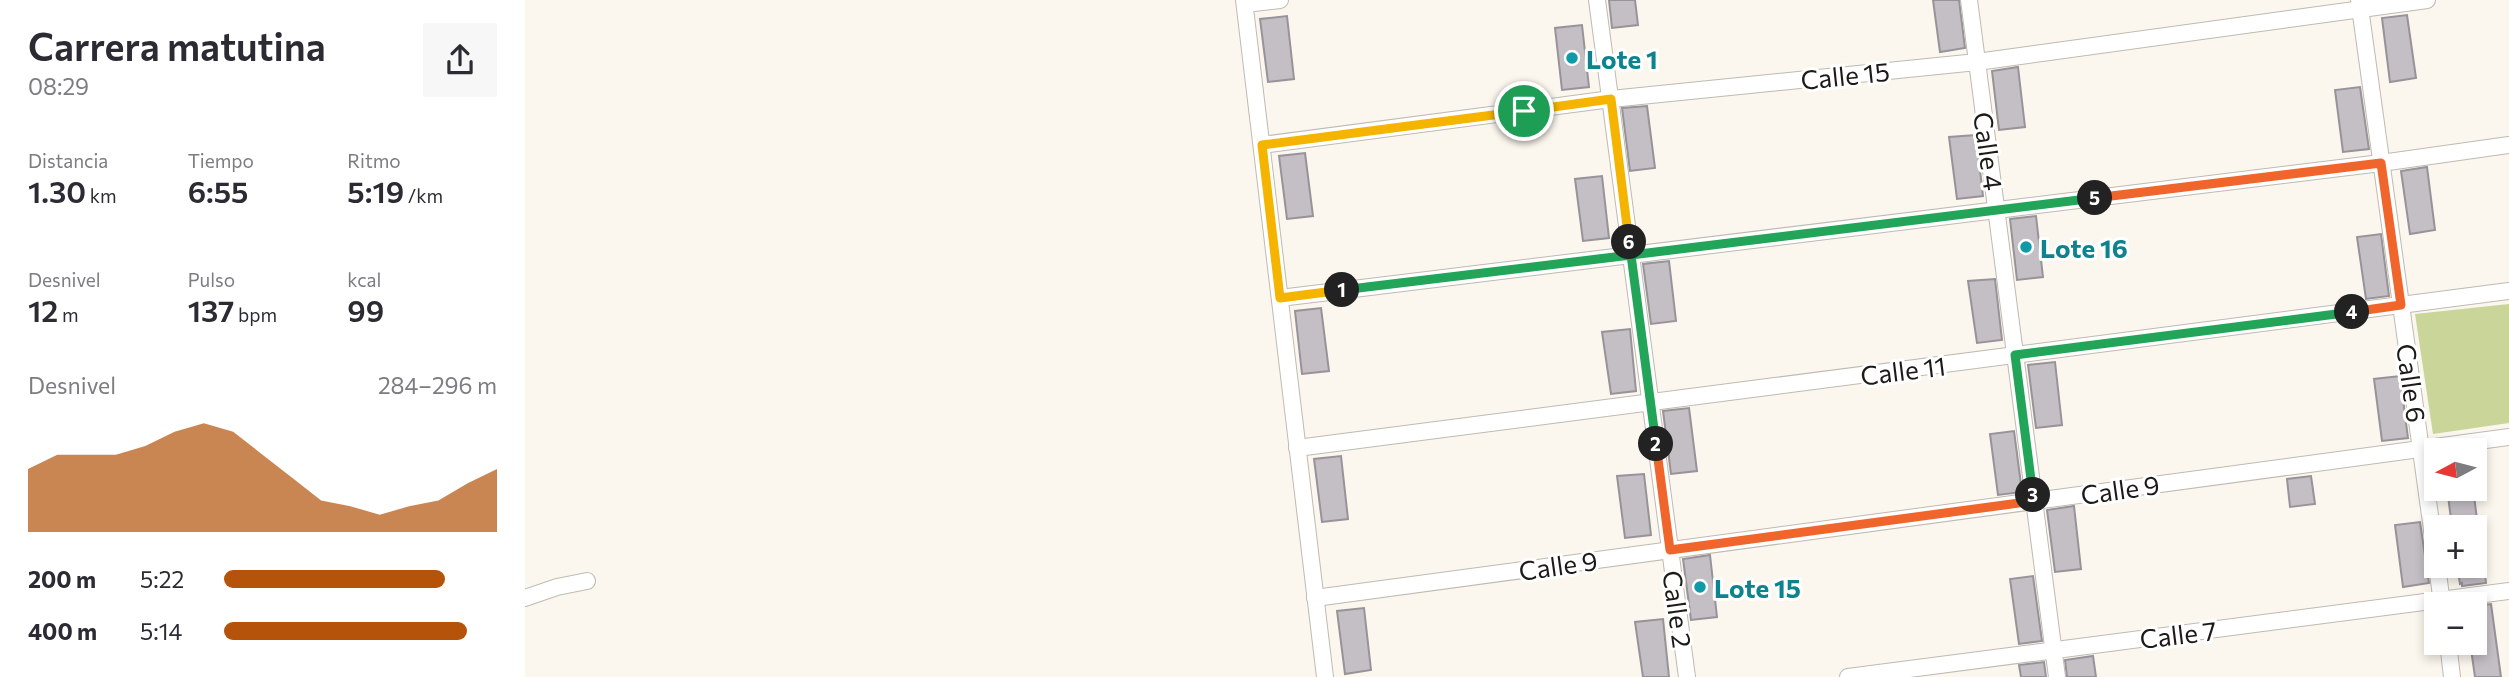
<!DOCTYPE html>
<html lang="es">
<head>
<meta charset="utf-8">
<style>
  body { margin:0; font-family:Commissioner,sans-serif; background:#f7f7f7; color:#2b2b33; height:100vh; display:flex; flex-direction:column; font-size:26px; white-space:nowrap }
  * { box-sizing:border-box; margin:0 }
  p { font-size:23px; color:#7c7c81 }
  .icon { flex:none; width:38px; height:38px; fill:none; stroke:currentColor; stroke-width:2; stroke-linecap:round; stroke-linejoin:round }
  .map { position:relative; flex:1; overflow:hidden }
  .details { display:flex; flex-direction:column; background:#fff; width:525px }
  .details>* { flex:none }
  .needle { width:46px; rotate:263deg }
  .controls { position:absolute; left:1899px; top:438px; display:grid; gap:14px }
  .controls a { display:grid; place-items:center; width:63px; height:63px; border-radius:0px; background:#fff; box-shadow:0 4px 10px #0003; font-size:35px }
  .pin { position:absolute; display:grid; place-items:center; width:60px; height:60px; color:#fff; margin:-30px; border:4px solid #fff; border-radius:50%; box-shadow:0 2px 7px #0007 }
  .km { position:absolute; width:35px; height:35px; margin:-18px; border-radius:50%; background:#222; color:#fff; font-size:19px; line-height:35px; text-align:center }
  .round { display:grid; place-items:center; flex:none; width:74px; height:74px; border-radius:0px; background:#f7f7f7 }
  .head { display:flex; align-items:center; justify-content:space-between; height:119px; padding:0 28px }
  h1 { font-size:38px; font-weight:600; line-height:52px }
  .figures { display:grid; grid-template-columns:repeat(3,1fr); gap:10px; height:119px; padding:7px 28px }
  .figures div { display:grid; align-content:center }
  .figures b { font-size:30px; font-weight:600 }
  .figures small { font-size:19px; font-weight:400 }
  .figures p { font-size:19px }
  .chart { height:196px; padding:14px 28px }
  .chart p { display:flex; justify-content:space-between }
  .chart svg { width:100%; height:126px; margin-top:7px; fill:#b45309; opacity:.7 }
  ul { padding:0 28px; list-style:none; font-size:23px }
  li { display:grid; grid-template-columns:112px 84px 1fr; align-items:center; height:52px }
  li i { height:18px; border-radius:9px; background:#b45309 }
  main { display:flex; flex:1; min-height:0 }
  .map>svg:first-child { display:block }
  .green { fill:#cad599 }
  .building { fill:#c4bec5; stroke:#989299; stroke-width:2 }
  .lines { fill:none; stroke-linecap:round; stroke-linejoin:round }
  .minor-casing { stroke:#bfbab2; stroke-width:18 }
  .minor { stroke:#fff; stroke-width:16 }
  .split-1-casing { stroke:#fff; stroke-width:14 }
  .split-2-casing { stroke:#fff; stroke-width:14 }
  .split-3-casing { stroke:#fff; stroke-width:14 }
  .split-4-casing { stroke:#fff; stroke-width:14 }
  .split-5-casing { stroke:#fff; stroke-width:14 }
  .split-6-casing { stroke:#fff; stroke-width:14 }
  .split-7-casing { stroke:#fff; stroke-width:14 }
  .split-1 { stroke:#f5b400; stroke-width:9 }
  .split-2 { stroke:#22a559; stroke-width:9 }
  .split-3 { stroke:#f0652b; stroke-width:9 }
  .split-4 { stroke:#22a559; stroke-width:9 }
  .split-5 { stroke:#f0652b; stroke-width:9 }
  .split-6 { stroke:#22a559; stroke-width:9 }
  .split-7 { stroke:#f5b400; stroke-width:9 }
  .culture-dot { fill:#0f9aa8; stroke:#fff; stroke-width:2.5 }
  .labels { text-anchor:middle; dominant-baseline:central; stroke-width:6; stroke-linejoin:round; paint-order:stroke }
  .culture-label { font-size:26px; font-weight:bold; fill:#0d838f; stroke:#fff; text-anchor:start }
  .street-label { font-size:26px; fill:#1c1a17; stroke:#fff }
</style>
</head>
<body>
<main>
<section class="details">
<div class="head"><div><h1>Carrera matutina</h1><p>08:29</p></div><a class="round"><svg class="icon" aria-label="share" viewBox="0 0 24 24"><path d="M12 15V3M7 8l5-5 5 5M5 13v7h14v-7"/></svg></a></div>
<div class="figures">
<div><p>Distancia</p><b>1.30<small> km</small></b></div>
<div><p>Tiempo</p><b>6:55</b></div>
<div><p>Ritmo</p><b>5:19<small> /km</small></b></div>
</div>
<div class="figures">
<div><p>Desnivel</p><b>12<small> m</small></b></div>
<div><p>Pulso</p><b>137<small> bpm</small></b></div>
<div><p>kcal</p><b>99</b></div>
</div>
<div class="chart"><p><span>Desnivel</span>284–296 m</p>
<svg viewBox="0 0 160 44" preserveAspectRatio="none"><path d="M0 44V22L10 17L20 17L30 17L40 14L50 9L60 6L70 9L80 17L90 25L100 33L110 35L120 38L130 35L140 33L150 27L160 22V44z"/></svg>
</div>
<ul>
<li><b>200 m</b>5:22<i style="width:81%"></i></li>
<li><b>400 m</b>5:14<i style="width:89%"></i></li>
</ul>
</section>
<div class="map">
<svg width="1984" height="677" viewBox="0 0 1984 677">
  <rect width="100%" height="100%" fill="#fbf7ee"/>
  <path class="green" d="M1984 304V423L1908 434 1890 314Z"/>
  <g class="building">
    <path d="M1084 0H1110L1113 25 1087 28Z"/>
    <path d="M1408 0H1434L1440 48 1415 52Z"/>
    <path d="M1882 15 1891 78 1865 82 1857 18Z"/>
    <path d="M762 16 769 79 743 82 735 19Z"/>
    <path d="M1057 25 1064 87 1037 90 1030 28Z"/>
    <path d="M1493 67 1500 127 1474 130 1467 71Z"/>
    <path d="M1835 87 1844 149 1818 152 1810 90Z"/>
    <path d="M1122 106 1130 168 1105 171 1097 108Z"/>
    <path d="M1451 135 1458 196 1432 199 1424 137Z"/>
    <path d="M780 153 788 216 762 219 754 156Z"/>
    <path d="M1902 167 1910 230 1885 234 1876 171Z"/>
    <path d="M1077 176 1084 238 1058 241 1050 179Z"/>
    <path d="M1511 216 1518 277 1492 280 1485 219Z"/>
    <path d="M1856 234 1864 296 1841 299 1832 237Z"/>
    <path d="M1144 261 1151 321 1126 324 1118 264Z"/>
    <path d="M1470 279 1477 340 1452 343 1443 281Z"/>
    <path d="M796 308 804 371 777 374 770 311Z"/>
    <path d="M1105 329 1111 391 1086 394 1077 332Z"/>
    <path d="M1530 362 1537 425 1511 428 1503 365Z"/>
    <path d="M1875 376 1883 438 1857 441 1849 379Z"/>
    <path d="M1164 408 1172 471 1146 474 1138 411Z"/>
    <path d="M1489 431 1497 492 1473 495 1465 434Z"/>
    <path d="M816 456 823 519 797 522 789 459Z"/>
    <path d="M1119 474 1126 535 1100 538 1092 476Z"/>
    <path d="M1786 476 1790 504 1765 507 1762 479Z"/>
    <path d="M1922 488H1948L1953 527H1927Z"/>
    <path d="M1549 506 1556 569 1530 572 1522 510Z"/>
    <path d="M1895 522 1904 583 1878 587 1870 525Z"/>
    <path d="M1185 555 1192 617 1166 620 1158 559Z"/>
    <path d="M1932 565H1959L1961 583 1937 586V583L1935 584Z"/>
    <path d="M1508 576 1517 641 1494 644 1485 579Z"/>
    <path d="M1966 604 1976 677H1950L1945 642H1950V606Z"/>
    <path d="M839 608 846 670 820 674 812 611Z"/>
    <path d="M1138 619 1144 677H1118L1110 622Z"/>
    <path d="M1568 656 1571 677H1542L1540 660Z"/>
    <path d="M1519 662 1521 677H1496L1494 665Z"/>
  </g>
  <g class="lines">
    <defs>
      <g id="minor">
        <path d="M719 0 800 677"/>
        <path d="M1072 0 1162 677"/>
        <path d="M1444 0 1532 677"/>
        <path d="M1834 0 1911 559"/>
        <path d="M720 4 755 0"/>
        <path d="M737 145 1086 99 1452 62 1902 0"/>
        <path d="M755 298 1856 163 1984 145"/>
        <path d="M772 448 1984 291"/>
        <path d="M1912 565 1917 604"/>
        <path d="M0 598 32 587 62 581"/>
        <path d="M790 598 1984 437"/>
        <path d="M1923 642 1927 677"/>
        <path d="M1323 677 1984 591"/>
      </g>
    </defs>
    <use href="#minor" class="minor-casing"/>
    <use href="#minor" class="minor"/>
  </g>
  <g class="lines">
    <defs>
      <path id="split-1" d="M817 290 755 298 737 145 999 111"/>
      <path id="split-2" d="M817 290 1106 255 1131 444"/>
      <path id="split-3" d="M1131 444 1145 550 1509 501 1508 495"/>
      <path id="split-4" d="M1508 495 1490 355 1827 312"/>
      <path id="split-5" d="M1570 198 1856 163 1876 305 1827 312"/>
      <path id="split-6" d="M1104 242 1106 255 1570 198"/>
      <path id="split-7" d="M999 111 1086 99 1104 242"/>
    </defs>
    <use href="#split-1" class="split-1-casing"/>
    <use href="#split-2" class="split-2-casing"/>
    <use href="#split-3" class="split-3-casing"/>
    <use href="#split-4" class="split-4-casing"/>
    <use href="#split-5" class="split-5-casing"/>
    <use href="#split-6" class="split-6-casing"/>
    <use href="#split-7" class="split-7-casing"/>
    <use href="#split-1" class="split-1"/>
    <use href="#split-2" class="split-2"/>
    <use href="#split-3" class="split-3"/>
    <use href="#split-4" class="split-4"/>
    <use href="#split-5" class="split-5"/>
    <use href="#split-6" class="split-6"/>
    <use href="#split-7" class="split-7"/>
  </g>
  <g class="culture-dot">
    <circle cx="1047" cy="58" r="7"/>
    <circle cx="1501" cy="247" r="7"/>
    <circle cx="1175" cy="587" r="7"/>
  </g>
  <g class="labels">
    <g class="culture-label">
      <text x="1061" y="58">Lote 1</text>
      <text x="1515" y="247">Lote 16</text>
      <text x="1189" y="587">Lote 15</text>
    </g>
    <g class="street-label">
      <text transform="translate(1320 75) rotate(-6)">Calle 15</text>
      <text transform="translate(1464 151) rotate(82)">Calle 4</text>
      <text transform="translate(1378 370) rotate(-7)">Calle 11</text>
      <text transform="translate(1887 383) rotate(82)">Calle 6</text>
      <text transform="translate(1595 489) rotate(-8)">Calle 9</text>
      <text transform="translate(1033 565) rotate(-8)">Calle 9</text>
      <text transform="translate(1153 609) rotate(82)">Calle 2</text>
      <text transform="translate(1653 634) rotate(-7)">Calle 7</text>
    </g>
  </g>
</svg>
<div class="controls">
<a><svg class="needle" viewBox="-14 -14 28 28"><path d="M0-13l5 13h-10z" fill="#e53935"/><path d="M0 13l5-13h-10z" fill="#7c7c81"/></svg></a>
<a>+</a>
<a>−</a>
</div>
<div class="pin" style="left:999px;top:111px;background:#1e9e55"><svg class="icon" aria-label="arrive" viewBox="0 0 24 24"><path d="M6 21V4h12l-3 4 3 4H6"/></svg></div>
<b class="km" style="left:817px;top:290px">1</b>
<b class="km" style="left:1131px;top:444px">2</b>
<b class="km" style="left:1508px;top:495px">3</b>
<b class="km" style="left:1827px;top:312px">4</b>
<b class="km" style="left:1570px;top:198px">5</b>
<b class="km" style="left:1104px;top:242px">6</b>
</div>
</main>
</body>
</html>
